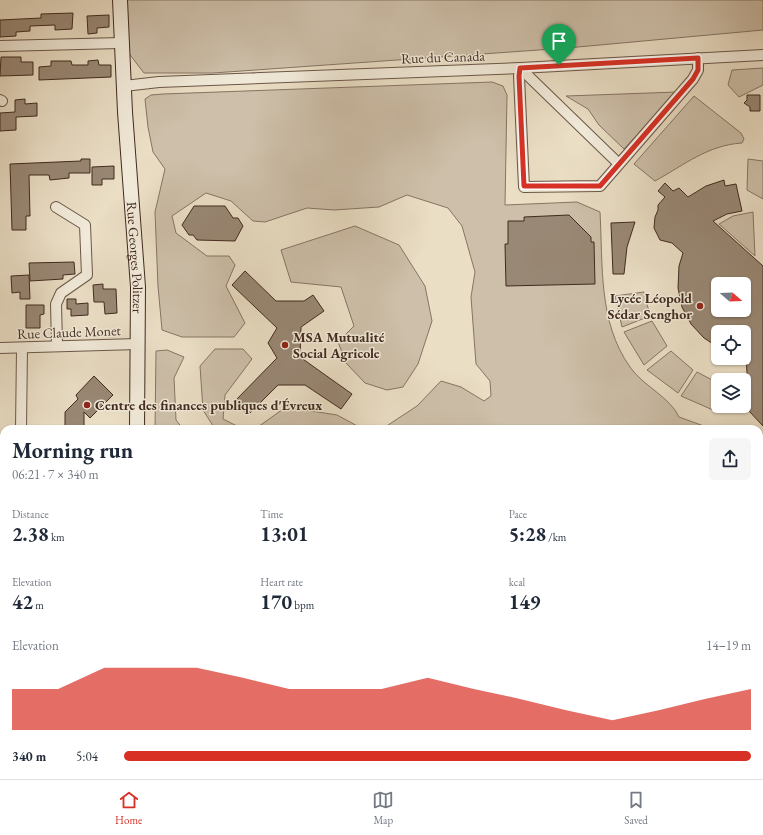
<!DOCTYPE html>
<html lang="en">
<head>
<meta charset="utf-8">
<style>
  body { margin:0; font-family:"EB Garamond",serif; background:#f6f6f7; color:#1f2937; height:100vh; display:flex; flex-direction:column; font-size:15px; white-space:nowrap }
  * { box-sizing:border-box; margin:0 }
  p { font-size:13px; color:#747a83 }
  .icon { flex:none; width:22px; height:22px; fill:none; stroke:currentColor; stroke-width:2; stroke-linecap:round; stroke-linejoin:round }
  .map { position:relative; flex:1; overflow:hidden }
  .sheet { position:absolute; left:0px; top:425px; width:763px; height:354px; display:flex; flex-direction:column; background:#fff; border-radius:12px 12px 0 0; box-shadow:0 1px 3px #0004 }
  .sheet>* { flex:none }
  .needle { width:26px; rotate:109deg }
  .tools { position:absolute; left:711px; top:277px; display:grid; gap:8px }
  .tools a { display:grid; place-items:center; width:40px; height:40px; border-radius:6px; background:#fff; box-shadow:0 1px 3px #0004; font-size:20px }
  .pin { position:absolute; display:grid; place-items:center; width:34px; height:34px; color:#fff; margin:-41px -17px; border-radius:50% 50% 50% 0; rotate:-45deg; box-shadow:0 0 4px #0007 }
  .pin .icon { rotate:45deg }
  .round { display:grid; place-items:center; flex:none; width:42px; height:42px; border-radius:6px; background:#f6f6f7 }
  .summary { display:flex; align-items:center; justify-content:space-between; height:68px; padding:0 12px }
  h1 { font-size:22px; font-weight:700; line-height:30px }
  .metrics { display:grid; grid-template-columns:repeat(3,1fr); gap:6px; height:68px; padding:4px 12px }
  .metrics div { display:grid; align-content:center }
  .metrics b { font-size:20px; font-weight:700 }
  .metrics small { font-size:11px; font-weight:400 }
  .metrics p { font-size:11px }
  .chart { height:112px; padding:8px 12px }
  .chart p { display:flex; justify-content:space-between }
  .chart svg { width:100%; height:72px; margin-top:4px; fill:#d93025; opacity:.7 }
  ul { padding:0 12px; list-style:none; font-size:13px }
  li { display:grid; grid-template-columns:64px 48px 1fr; align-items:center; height:30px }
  li i { height:10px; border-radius:5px; background:#d93025 }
  .tabs { display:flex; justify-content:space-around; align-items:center; height:56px; border-top:1px solid #e0e1e3; background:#fff; font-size:11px; color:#747a83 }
  .tabs a { display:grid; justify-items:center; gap:2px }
  .tabs .active { color:#d93025 }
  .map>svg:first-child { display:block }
  .green { fill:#cdbfa9; stroke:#877464 }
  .building { fill:#998875; stroke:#412a1f; fill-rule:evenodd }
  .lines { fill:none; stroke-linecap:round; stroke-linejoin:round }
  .street-casing { stroke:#6b5748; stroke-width:12 }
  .secondary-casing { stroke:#412a1f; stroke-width:16 }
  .primary-casing { stroke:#412a1f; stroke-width:18 }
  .street { stroke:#f1ead9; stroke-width:10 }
  .secondary { stroke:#f1ead9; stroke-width:14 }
  .primary { stroke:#eadec5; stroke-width:16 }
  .route-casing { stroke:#fff; stroke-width:8 }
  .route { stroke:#d93025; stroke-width:5 }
  .poi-dot { fill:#8f2418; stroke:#f1ead9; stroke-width:1.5 }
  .labels { text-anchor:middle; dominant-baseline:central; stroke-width:3; stroke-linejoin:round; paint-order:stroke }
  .street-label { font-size:14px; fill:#412a1f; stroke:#f1ead9 }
  .poi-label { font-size:14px; font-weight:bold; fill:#412a1f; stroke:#f1ead9; text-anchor:start }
</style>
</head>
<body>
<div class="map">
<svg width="763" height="779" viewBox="0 0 763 779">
  <rect width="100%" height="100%" fill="#eadec5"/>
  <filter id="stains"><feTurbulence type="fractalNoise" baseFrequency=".005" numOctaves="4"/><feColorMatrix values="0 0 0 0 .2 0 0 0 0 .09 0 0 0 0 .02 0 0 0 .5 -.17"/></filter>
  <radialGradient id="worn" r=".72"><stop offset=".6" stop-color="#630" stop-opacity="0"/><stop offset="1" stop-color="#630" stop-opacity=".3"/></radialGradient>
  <g class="green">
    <path d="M123 0H763V30L567 48 213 73H144L127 51Z"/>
    <path d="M763 68V85L739 97 728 85 732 70Z"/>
    <path d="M492 82 503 86 507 95 505 205 577 202 600 212C603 265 598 322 630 367 643 386 670 397 679 417L712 429H382L417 406 441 381 461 387 484 401 491 396 490 381 476 364 471 297 475 272 462 226 448 208 407 195 379 207 334 210 307 208 265 222 253 221 231 201 206 193 172 216 176 233 207 256H229L235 265 226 286 245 323 234 337H182L162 330 158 286 155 212 165 169 153 152 148 127 145 99 151 95 163 94Z"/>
    <path d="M677 92 624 149 599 125 588 109 566 96Z"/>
    <path d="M694 96 741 133 744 139 742 143C708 145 684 165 655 181L634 164Z"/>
    <path d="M748 159 763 161V199L747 190Z"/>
    <path d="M753 212 755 256 719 224 733 216Z"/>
    <path d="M355 226 399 245 425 286 432 321 418 364 403 387 387 390 365 383 346 363 338 342 354 326 341 287 291 282 281 250Z"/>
    <path d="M644 292 650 316 622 327 615 296Z"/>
    <path d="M652 321 667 346 644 365 624 332Z"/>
    <path d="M215 349H243L252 359 225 395 223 419 243 429H215L203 410 200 366Z"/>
    <path d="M167 350 184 357 174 378 176 420 183 429H155L156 351Z"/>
    <path d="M671 351 693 370 678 393 647 370Z"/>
    <path d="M697 372 718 383V393L713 410 681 396Z"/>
    <path d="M286 407 337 415 363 429H255Z"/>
    <path d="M759 446 763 448V519L759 520Z"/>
    <path d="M763 570V779H622V775H759V571Z"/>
    <path d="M249 775H328V779H252Z"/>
  </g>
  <g class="building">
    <path d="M73 13 72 29 55 30V25L30 26V31L16 32V36L0 37V20L41 18V14Z"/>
    <path d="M109 15V27L97 28V33L88 34 87 16Z"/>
    <path d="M1 57H21V62H33V75L0 76Z"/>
    <path d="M98 60 99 65H111V77L39 80V67L51 66V61H71L72 65H88V61Z"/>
    <path d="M747 95H760V111H750V107L744 103 747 100Z"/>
    <path d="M25 99V104L37 103V116L16 117V130L0 131V113L15 112V100Z"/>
    <path d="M81 159H90V173H69V178L50 180 49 175H29L30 216H26V230H12L10 164 81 161Z"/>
    <path d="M114 166V179H102V185H92V167Z"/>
    <path d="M724 180 725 186 736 184 742 211 727 214 713 221 763 266V426L749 411 746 354H744V332H718V347L704 338 691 324 682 307 678 288 679 266 683 253 672 243 660 240 654 228 655 217 658 210V205L665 197 658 191 665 183 673 191 679 188 688 197 706 186ZM718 284H744V310H718Z"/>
    <path d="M194 206H225L233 218H238L243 226 235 241 197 240 193 235H189L182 225Z"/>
    <path d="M569 215 591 237V242H594L595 284 506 286 505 244H508V221H524V217Z"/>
    <path d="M635 222 627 247 624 274H613L611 223Z"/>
    <path d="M74 262 75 274 63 275V279L30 281 29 263Z"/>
    <path d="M245 271 276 301H304L313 295 324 311 301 327 300 357 352 394 341 409 305 385H278L248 415 234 402 277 358 268 343 277 328 232 285Z"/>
    <path d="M29 275 30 299H20V292L12 293 11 276Z"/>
    <path d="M103 284V289H116L117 313 105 314 104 302H94L93 285Z"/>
    <path d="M67 299H76V304L88 303V315L71 316V309H67Z"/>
    <path d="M26 305H44V314L40 315V328H26Z"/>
    <path d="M94 376 113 395 90 418 84 412V429H65V412L78 399 76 395Z"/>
  </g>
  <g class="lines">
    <defs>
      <g id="street">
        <path d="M0 46 121 43"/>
        <path d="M520 68 519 76 524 187 600 186 693 79 698 70V58"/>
        <path d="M520 68 618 163"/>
        <path d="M124 86 159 82 520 68 763 55"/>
        <path d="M0 100 2 101"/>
        <path d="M56 207 85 225 87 275 61 293 56 304 57 345"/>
        <path d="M0 348 138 344"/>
        <path d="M21 429 22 348"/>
        <path d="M0 443 4 444"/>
        <path d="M236 775 237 779"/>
      </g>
      <g id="secondary">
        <path id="s1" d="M120 0 125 112 138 287 137 429"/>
        <path d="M123 779 124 775"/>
      </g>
      <g id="primary">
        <path d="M759 539H763"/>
        <path d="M0 593 4 592"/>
        <path d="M0 619 4 618"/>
      </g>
    </defs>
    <use href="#street" class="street-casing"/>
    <use href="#secondary" class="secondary-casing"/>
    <use href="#primary" class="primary-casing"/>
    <use href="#street" class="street"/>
    <use href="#secondary" class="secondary"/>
    <use href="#primary" class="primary"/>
  </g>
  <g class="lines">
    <defs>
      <path id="route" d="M698 58V70L693 79 600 186H524L519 76 520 68Z"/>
    </defs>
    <use href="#route" class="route-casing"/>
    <use href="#route" class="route"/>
  </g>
  <g class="poi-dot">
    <circle cx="700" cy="306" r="4"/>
    <circle cx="285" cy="345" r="4"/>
    <circle cx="87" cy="405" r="4"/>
  </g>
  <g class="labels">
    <g class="street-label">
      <text transform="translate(443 57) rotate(-2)">Rue du Canada</text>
      <text stroke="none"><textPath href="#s1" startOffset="258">Rue Georges Politzer</textPath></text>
      <text transform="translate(69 332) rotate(-2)">Rue Claude Monet</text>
    </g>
    <g class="poi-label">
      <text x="692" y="298" text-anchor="end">Lycée Léopold<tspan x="692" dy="16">Sédar Senghor</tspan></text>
      <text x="293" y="337">MSA Mutualité<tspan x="293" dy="16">Social Agricole</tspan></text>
      <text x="95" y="405">Centre des finances publiques d'Évreux</text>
    </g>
  </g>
  <rect width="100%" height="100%" filter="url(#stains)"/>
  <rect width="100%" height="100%" fill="url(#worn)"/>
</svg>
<div class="tools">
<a><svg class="needle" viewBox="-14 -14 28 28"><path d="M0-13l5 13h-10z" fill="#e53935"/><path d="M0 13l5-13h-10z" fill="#747a83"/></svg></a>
<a><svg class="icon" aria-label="locate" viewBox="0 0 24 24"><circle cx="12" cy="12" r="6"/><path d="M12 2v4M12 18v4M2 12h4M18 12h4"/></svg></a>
<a><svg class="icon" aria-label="layers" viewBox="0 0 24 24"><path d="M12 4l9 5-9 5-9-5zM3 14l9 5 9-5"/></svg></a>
</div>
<div class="pin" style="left:559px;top:65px;background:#1e9e55"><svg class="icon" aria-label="arrive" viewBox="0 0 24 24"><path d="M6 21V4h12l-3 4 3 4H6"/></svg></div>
<section class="sheet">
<div class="summary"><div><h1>Morning run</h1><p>06:21 · 7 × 340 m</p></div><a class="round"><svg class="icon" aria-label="share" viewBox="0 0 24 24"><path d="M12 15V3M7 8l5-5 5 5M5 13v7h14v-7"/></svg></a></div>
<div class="metrics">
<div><p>Distance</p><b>2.38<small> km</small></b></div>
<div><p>Time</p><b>13:01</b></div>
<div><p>Pace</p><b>5:28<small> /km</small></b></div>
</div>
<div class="metrics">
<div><p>Elevation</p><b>42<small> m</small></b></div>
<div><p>Heart rate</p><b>170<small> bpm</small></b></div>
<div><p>kcal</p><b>149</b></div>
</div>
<div class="chart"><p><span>Elevation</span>14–19 m</p>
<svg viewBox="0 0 160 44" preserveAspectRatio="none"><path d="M0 44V19L10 19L20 6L30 6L40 6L50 12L60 19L70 19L80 19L90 12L100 19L110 25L120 32L130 38L140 32L150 25L160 19V44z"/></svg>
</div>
<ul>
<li><b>340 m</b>5:04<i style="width:100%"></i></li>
</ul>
</section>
</div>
<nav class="tabs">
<a class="active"><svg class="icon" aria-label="home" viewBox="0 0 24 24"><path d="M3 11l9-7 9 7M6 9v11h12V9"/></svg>Home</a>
<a><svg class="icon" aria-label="map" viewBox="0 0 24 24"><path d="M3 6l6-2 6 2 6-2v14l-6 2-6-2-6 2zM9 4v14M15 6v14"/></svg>Map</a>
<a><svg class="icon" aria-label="saved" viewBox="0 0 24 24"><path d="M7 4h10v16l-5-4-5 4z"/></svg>Saved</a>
</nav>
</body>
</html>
